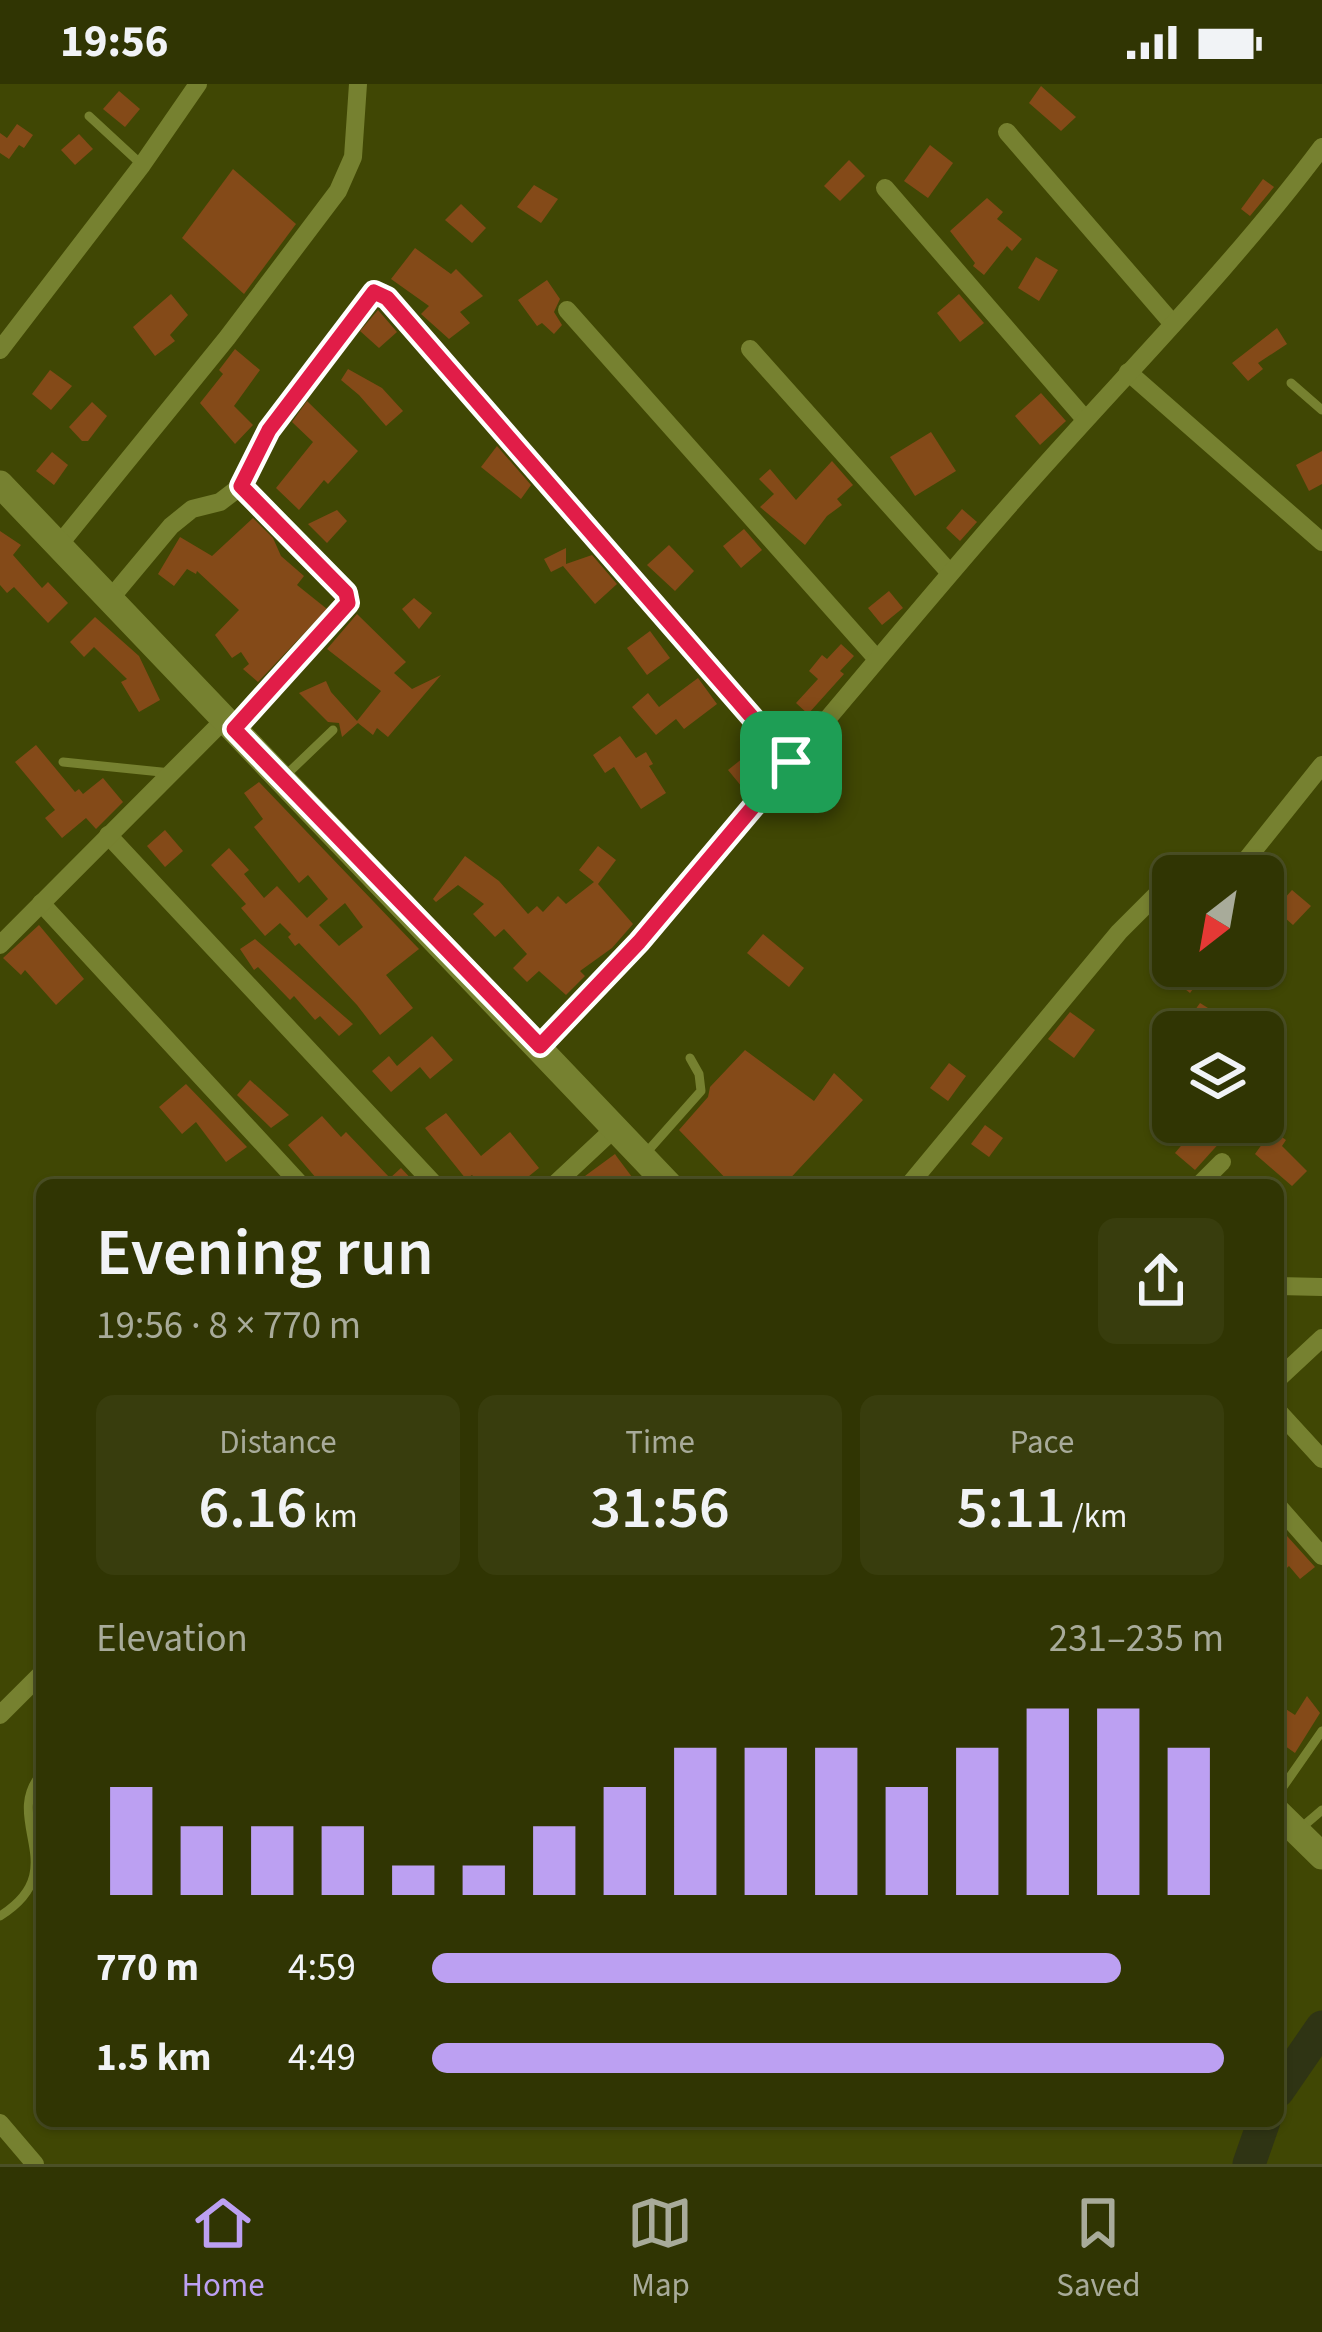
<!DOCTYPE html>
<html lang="en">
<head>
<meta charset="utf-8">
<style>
  body { margin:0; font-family:"Source Sans 3",sans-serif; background:#383d0d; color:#f1f3f6; height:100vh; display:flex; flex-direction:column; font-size:45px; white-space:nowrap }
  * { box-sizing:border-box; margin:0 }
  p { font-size:39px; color:#a8ab9a }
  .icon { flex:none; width:66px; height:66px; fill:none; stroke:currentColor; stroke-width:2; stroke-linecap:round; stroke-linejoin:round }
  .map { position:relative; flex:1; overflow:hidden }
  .side { position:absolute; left:36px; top:1095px; width:1248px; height:948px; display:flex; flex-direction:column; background:#303503; border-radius:18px; box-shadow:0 3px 9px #0004,0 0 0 3px #4b5025 }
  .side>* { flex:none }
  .needle { width:78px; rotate:211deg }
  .buttons { position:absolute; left:1152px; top:771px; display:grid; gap:24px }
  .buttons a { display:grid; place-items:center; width:132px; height:132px; border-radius:18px; background:#303503; box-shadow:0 3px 9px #0004,0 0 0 3px #4b5025; font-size:60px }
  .pin { position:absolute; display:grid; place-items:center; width:102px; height:102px; color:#fff; margin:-51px; border-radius:24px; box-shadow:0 6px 18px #0006 }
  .round { display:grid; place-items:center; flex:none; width:126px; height:126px; border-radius:18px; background:#383d0d }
  .summary { display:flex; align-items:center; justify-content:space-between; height:204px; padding:0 60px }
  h1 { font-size:66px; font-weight:600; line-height:90px }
  .figures { display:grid; grid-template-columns:repeat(3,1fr); gap:18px; height:204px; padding:12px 60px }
  .figures div { display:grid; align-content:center; border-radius:18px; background:#383d0d; text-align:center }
  .figures b { font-size:60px; font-weight:600 }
  .figures small { font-size:33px; font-weight:400 }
  .figures p { font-size:33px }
  .chart { height:336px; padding:24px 60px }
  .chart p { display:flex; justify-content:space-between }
  .chart svg { width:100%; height:216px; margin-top:12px; stroke:#bca0f2; stroke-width:6 }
  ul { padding:0 60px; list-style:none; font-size:39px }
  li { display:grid; grid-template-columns:192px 144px 1fr; align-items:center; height:90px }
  li i { height:30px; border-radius:15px; background:#bca0f2 }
  .status { display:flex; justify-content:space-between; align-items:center; height:84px; padding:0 60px; background:#303503; direction:ltr }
  .status svg { height:33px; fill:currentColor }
  .menu { display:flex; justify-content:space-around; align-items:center; height:168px; border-top:3px solid #4b5025; background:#303503; font-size:33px; color:#a8ab9a }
  .menu a { display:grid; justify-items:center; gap:6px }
  .menu .current { color:#bca0f2 }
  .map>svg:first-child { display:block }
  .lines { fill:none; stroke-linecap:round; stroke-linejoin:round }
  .river { stroke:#2f3414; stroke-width:33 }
  .building { fill:#844a18; fill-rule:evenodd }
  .service { stroke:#768130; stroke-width:9 }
  .minor { stroke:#768130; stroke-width:18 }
  .secondary { stroke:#768130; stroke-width:27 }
  .route-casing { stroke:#fff; stroke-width:24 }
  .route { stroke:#e11d48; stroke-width:15 }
</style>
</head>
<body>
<div class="status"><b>19:56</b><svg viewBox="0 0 49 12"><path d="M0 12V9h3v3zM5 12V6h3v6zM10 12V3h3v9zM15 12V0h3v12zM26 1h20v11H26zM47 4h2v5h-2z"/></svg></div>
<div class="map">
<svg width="1322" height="2080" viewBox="0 0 1322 2080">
  <rect width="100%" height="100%" fill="#404704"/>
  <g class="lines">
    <g class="river">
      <path d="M1278 2007 1322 1943"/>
      <path d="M1249 2080 1264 2037"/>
    </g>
  </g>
  <g class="building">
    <path d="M1041 2 1076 33 1061 47 1029 19Z"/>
    <path d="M119 7 140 25 125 43 103 25Z"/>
    <path d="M17 40 33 51 24 64 19 61 9 75 0 69V49L7 54Z"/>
    <path d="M79 50 93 65 75 81 61 66Z"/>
    <path d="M930 61 953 79 928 114 904 97Z"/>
    <path d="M849 76 865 92 840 117 824 102Z"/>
    <path d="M233 85 296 140 244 210 182 154Z"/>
    <path d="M1263 95 1274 103 1250 132 1241 125Z"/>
    <path d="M534 101 558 115 541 139 517 123Z"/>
    <path d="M987 114 1003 128 997 135 1022 155 1012 167 1007 162 984 191 973 182 975 179 950 147Z"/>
    <path d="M461 120 486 144 472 159 445 136Z"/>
    <path d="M415 164 451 190 456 185 483 212 460 228 470 239 449 255 421 230 429 222 391 195Z"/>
    <path d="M1036 173 1058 186 1039 217 1018 204Z"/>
    <path d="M547 196 560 215 554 228 562 241 554 250 542 239 537 242 518 216Z"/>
    <path d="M171 210 188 231 170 251 175 257 155 272 133 243Z"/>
    <path d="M959 210 984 239 960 258 937 229Z"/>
    <path d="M378 226 397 248 379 264 360 247Z"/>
    <path d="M1277 244 1287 260 1258 279 1263 285 1248 297 1232 279Z"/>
    <path d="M235 265 260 286 234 322 253 341 235 360 200 319 223 290 219 286Z"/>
    <path d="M348 285 382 304 403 327 386 342 359 311 341 296Z"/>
    <path d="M50 286 72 302 51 326 32 310Z"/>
    <path d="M1041 309 1066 337 1040 361 1015 332Z"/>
    <path d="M307 317 358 367 328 400 324 396 299 426 276 404 313 358 292 338Z"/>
    <path d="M92 318 107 332 88 357H82L69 343Z"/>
    <path d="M931 348 956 387 915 412 890 373Z"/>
    <path d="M497 362 531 401 521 415 481 383Z"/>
    <path d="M1322 367V400L1309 407 1296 381Z"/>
    <path d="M52 368 68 381 54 401 36 387Z"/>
    <path d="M832 377 853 401 837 415 842 421 827 432 805 461 760 423 774 410 759 395 770 385 796 416Z"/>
    <path d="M962 425 977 438 960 457 946 444Z"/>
    <path d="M337 426 347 437 327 459 308 440Z"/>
    <path d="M253 434 273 454 281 472 304 492 297 501 327 525 258 598 243 585 249 580 241 568 232 574 215 551 239 526 197 487 196 490 187 485 174 502 158 490 180 453 212 472Z"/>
    <path d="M744 445 762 466 741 484 723 462Z"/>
    <path d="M0 447 21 461 13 471 42 504 48 498 68 519 48 539 14 503 7 509 0 501Z"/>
    <path d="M669 461 694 487 675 507 647 481Z"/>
    <path d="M566 464V480L592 471 617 500 595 520 563 482 551 488 544 475Z"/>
    <path d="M889 507 903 524 882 541 868 524Z"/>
    <path d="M414 514 432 529 419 545 402 525Z"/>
    <path d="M357 530 406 578 394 589 412 605 441 591 388 653 377 644 373 651 358 639 342 653 339 639 328 638 299 609 326 597 331 608 357 637 381 607 327 565Z"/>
    <path d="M95 533 139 572 160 616 139 628 121 598 127 595 94 563 84 573 70 558Z"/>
    <path d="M650 547 670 574 647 591 627 564Z"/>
    <path d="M841 560 854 572 840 587 844 590 808 630 796 619 818 595 809 587 822 571 827 575Z"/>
    <path d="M698 594 717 620 684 645 676 635 656 651 632 623 648 609 659 623Z"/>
    <path d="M620 652 636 674 646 668 653 680 649 682 666 709 641 725 614 683 605 689 593 671Z"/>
    <path d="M36 661 75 708 79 705 83 710 103 694 123 718 96 745 86 734 62 754 45 734 55 726 15 678Z"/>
    <path d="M753 666 767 682 742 703 728 686Z"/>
    <path d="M259 698 419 865 386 891 413 924 380 951 357 921 299 859 295 862 288 853 291 850 280 839 265 852 241 824 246 820 211 781 229 764 249 786 244 790 264 814 277 802 307 834 328 815 308 791 299 799 254 743 263 735 244 709ZM345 819 363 843 339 862 319 841Z"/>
    <path d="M165 746 183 767 165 783 147 762Z"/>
    <path d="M598 762 616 776 598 800 633 840 612 864 580 887 585 892 566 911 539 887 527 898 513 884 527 870 504 845 495 853 473 830 484 820 458 801 436 818 433 815 465 772 499 797 528 830 537 822 543 828 558 812 566 820 594 798 579 786Z"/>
    <path d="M1292 806 1311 822 1293 841 1275 825Z"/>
    <path d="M39 841 84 895 56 921 25 886 21 891 3 874Z"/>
    <path d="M763 850 804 884 789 903 747 869Z"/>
    <path d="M255 855 353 940 339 952 320 932 315 936 294 912 290 916 258 883 254 886 240 865Z"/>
    <path d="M1172 882H1198L1206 888 1190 909 1166 890Z"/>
    <path d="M1200 919 1216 929 1203 948H1197L1185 940Z"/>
    <path d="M1070 928 1095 946 1074 974 1048 955Z"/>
    <path d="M432 952 453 976 430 995 420 983 391 1008 372 987 389 972 397 982Z"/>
    <path d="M745 966 814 1017 834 989 863 1016 784 1101H732L679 1046 708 1013 710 1003Z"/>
    <path d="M949 979 966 992 948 1017 930 1004Z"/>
    <path d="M250 996 289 1031 271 1044 237 1011Z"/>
    <path d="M186 1000 247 1063 226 1078 196 1038 182 1050 159 1023Z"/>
    <path d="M446 1029 481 1072 510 1048 539 1084 518 1101H481L472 1091 466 1095 425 1044Z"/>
    <path d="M322 1032 341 1053 346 1048 390 1094 401 1084 417 1101H322L288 1061Z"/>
    <path d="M1200 1039 1222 1056 1195 1086 1175 1069Z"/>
    <path d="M985 1041 1003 1054 989 1073 971 1060Z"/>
    <path d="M1272 1046 1286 1056 1282 1062 1307 1087 1292 1102 1255 1070Z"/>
    <path d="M615 1070 617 1073 638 1101H591L585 1092Z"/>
    <path d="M1278 1442 1315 1483 1300 1495 1289 1482 1278 1492Z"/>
    <path d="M1307 1612 1320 1629 1295 1669 1278 1657V1620L1295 1631Z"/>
  </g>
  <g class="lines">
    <g class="service">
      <path d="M89 32 142 81"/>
      <path d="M1291 299 1322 326"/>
      <path d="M63 678 171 689"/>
      <path d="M285 692 333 646"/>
      <path d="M646 1069 701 1007 699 990 690 974"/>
      <path d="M1278 1710 1322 1647"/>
      <path d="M1301 1744 1322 1726"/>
      <path d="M0 1832C75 1785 0 1736 42 1689"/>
    </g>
    <g class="minor">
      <path d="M1007 48 1173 240"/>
      <path d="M885 104 1084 334"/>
      <path d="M567 226 877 575"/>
      <path d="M750 265 950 489"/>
      <path d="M0 266 142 81 198 0"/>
      <path d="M1128 288 1322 458"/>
      <path d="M58 462 227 254 338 107 353 73 358 0"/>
      <path d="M110 515 171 442 192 425 220 418 241 402 269 346 368 213 374 208 381 209 791 678"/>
      <path d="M234 645 343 528 349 514 241 402"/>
      <path d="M108 751 435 1101"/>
      <path d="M1175 792C1195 772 1220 794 1242 781L1322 681"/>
      <path d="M41 819 301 1101"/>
      <path d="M0 861 225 635"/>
      <path d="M540 962C701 793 846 609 999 433 1106 309 1224 194 1322 63"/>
      <path d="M554 1101 615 1044"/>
      <path d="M909 1101 1119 848 1173 794"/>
      <path d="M1199 1101 1222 1078"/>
      <path d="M1278 1202 1322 1203"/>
      <path d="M1278 1295 1322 1254"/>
      <path d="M1278 1327 1322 1375"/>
      <path d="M1278 1422 1322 1472"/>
      <path d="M0 1631 42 1589"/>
      <path d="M0 2039 35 2080"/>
    </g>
    <g class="secondary">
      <path d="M0 400 669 1101"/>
      <path d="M1278 1729 1322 1772"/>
    </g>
  </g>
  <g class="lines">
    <defs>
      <path id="route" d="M374 208 387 214 791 678 639 858 540 962 234 645 348 519 346 509 241 402 269 346Z"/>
    </defs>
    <use href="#route" class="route-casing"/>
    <use href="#route" class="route"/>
  </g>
</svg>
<div class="buttons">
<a><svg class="needle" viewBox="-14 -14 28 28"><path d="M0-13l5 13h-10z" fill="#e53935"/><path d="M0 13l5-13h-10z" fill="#a8ab9a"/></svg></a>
<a><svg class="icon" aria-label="layers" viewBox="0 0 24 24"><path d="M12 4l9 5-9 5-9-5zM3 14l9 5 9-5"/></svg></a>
</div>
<div class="pin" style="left:791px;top:678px;background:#1e9e55"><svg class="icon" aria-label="arrive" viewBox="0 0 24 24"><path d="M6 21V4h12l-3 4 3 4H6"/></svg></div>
<section class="side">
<div class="summary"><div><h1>Evening run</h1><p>19:56 · 8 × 770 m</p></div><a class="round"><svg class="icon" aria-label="share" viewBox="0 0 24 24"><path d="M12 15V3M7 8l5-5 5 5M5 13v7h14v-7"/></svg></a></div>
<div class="figures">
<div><p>Distance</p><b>6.16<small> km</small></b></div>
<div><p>Time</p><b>31:56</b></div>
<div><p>Pace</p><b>5:11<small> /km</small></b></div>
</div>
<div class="chart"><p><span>Elevation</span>231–235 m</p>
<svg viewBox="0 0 160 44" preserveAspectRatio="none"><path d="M5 44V22M15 44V30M25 44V30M35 44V30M45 44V38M55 44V38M65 44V30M75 44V22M85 44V14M95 44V14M105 44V14M115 44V22M125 44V14M135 44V6M145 44V6M155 44V14"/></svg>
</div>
<ul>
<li><b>770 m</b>4:59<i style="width:87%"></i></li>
<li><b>1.5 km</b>4:49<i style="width:100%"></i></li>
</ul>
</section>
</div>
<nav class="menu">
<a class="current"><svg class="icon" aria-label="home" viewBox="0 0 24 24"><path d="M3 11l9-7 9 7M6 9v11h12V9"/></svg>Home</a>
<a><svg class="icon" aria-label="map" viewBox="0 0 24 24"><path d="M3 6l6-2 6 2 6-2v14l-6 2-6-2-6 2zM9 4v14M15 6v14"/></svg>Map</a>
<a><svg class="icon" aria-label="saved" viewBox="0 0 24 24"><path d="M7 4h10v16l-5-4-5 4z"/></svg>Saved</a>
</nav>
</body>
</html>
